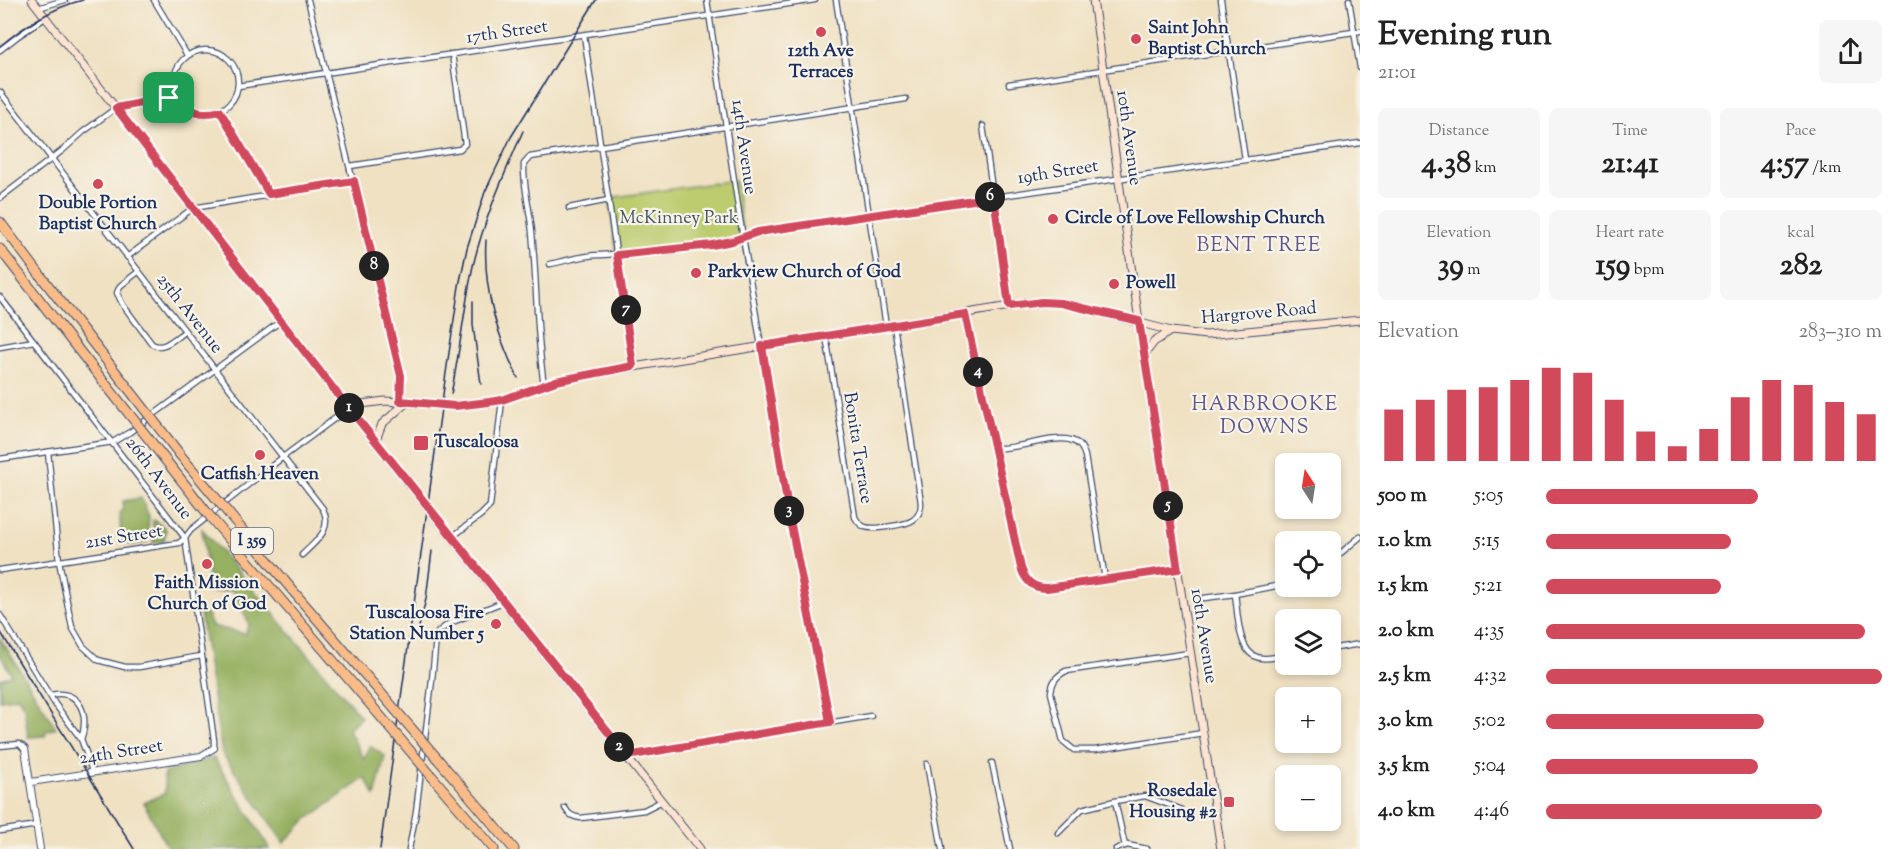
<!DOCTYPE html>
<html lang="en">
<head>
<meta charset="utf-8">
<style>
  body { margin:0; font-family:"Sorts Mill Goudy",serif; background:#f6f6f6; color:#222; height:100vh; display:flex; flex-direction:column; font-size:22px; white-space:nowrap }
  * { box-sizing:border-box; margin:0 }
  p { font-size:20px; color:#767676 }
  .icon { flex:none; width:33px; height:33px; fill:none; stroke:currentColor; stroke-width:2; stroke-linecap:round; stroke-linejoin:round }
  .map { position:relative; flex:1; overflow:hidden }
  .drawer { display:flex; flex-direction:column; background:#fff; width:540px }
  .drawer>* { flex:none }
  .needle { width:39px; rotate:348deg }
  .controls { position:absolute; left:1275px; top:453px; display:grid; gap:12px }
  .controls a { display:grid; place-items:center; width:66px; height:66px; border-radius:9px; background:#fff; box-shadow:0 3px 9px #0003; font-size:30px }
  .pin { position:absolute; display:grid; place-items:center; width:51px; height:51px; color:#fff; margin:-26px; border-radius:12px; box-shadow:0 3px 9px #0006 }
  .km { position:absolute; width:30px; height:30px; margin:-15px; border-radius:50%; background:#222; color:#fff; font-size:16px; line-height:30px; text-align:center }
  .round { display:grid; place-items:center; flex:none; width:63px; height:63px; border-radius:9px; background:#f6f6f6 }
  .overview { display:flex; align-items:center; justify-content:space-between; height:102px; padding:0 18px }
  h1 { font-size:33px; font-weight:800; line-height:45px }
  .metrics { display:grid; grid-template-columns:repeat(3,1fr); gap:9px; height:102px; padding:6px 18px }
  .metrics div { display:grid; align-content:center; border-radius:9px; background:#f6f6f6; text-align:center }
  .metrics b { font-size:30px; font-weight:800 }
  .metrics small { font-size:16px; font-weight:400 }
  .metrics p { font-size:16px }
  .chart { height:168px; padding:12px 18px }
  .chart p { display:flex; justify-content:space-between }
  .chart svg { width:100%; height:108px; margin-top:6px; stroke:#d1495b; stroke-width:6 }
  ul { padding:0 18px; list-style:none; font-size:20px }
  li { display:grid; grid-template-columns:96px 72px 1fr; align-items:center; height:45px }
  li i { height:15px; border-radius:8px; background:#d1495b }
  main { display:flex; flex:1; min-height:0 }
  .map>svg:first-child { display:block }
  .green { fill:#bccc6e; stroke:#6c7e66; stroke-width:1.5 }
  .forest { fill:#95b061; stroke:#587060; stroke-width:1.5 }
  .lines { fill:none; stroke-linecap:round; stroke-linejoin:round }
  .minor-casing { stroke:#3b4a6d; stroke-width:7 }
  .tertiary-casing { stroke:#3b4a6d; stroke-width:8 }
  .secondary-casing { stroke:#3b4a6d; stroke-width:9 }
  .motorway-casing { stroke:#3b4a6d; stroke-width:11 }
  .minor { stroke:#fff; stroke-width:4.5 }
  .tertiary { stroke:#fff; stroke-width:6 }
  .secondary { stroke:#fde4d0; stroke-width:7 }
  .motorway { stroke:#f9bc89; stroke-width:9 }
  .rail { stroke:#1b2f5e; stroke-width:1.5 }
  .motorway-bridge-casing { stroke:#3b4a6d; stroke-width:11; stroke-linecap:butt }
  .motorway-bridge { stroke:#f9bc89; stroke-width:9 }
  .route-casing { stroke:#fff; stroke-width:12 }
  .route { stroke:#d1495b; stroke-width:8 }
  .poi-dot { fill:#d1495b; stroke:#f7f3e8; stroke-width:2 }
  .labels { text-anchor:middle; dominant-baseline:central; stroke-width:4.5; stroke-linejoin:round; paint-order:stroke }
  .shield { fill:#f7f3e8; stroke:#5d6a87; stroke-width:1.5 }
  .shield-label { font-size:16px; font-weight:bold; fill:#1b2f5e }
  .poi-label { font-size:18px; font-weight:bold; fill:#1b2f5e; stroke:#f7f3e8; text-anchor:start }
  .street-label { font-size:18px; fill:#1b2f5e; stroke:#f7f3e8 }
  .park-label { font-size:18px; fill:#435662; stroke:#f7f3e8 }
  .neighbourhood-label { font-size:20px; letter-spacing:1.5px; fill:#5f578c; stroke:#f7f3e8 }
</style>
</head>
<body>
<main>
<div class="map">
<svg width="1360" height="849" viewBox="0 0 1360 849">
  <rect width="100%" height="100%" fill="#f7f3e8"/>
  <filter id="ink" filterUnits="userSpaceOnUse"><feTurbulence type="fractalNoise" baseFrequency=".0167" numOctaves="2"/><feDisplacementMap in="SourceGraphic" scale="12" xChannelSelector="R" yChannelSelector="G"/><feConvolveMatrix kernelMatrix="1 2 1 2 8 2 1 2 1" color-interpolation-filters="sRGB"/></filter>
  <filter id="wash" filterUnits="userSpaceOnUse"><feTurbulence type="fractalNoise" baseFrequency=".008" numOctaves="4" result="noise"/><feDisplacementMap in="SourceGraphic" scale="24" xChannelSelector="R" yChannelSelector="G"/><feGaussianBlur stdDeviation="1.35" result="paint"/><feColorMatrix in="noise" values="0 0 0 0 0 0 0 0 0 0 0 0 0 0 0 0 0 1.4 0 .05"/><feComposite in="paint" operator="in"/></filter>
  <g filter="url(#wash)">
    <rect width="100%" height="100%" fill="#f0e1c2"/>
    <path class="green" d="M735 180 743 237 732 241 617 255 609 198Z"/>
    <g class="forest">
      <path d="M141 498 149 516 147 542 130 545 128 542 121 543 120 513 123 509V501Z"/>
      <path d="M153 520 163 526 166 530 164 541 153 543Z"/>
      <path d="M202 529 361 717 348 729 364 759 370 746 385 756 375 796 365 778 306 820 284 843 222 753 200 613 207 615 212 626 245 634 249 624 233 590 210 593Z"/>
      <path d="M0 638 56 728 46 731 45 736 28 737 24 707 18 697 0 700V679L12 675 0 655Z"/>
      <path d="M214 758 270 849H168L144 803 165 793 164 773Z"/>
    </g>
  </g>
  <g filter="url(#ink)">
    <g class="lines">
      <defs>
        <g id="minor">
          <path d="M154 0 187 55"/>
          <path d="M308 0 395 351 401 376 400 401"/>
          <path d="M707 0 739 213 789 515 830 722"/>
          <path d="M836 0 886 326"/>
          <path d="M1221 0 1245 159"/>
          <path d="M1349 0 1360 68"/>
          <path d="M38 8 65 0"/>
          <path d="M584 35 633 366"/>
          <circle cx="206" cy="82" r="32"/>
          <path d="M0 50 18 36 45 18"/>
          <path d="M1009 84 1360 31"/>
          <path d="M238 86 815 0"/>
          <path d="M0 92 323 509C333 530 316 541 302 555"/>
          <path d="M220 111 269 194"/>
          <path d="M983 126 1009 306"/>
          <path d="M350 166 460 149 465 144 452 54"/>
          <path d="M0 198 63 150 83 132 116 108 177 96"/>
          <path d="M569 208 609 200"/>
          <path d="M127 257 193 208 354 181"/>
          <path d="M550 264C566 261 583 255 599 255 656 252 704 250 758 232L1360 143"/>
          <path d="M138 272 120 286 117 293 123 305 152 344C163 351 175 338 184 332"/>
          <path d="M0 297 185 538 214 740V748"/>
          <path d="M965 314 1021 569C1026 582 1033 589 1047 588L1178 569"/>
          <path d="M826 336 855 517C857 521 860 525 865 527 873 530 906 525 913 520 919 516 921 510 921 503L894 325"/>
          <path d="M0 347 34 341"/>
          <path d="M544 385C536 334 537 283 532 232 530 210 523 186 524 164L530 157 906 99"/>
          <path d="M995 448C1016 450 1053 435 1070 440 1079 442 1083 448 1085 456L1105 579"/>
          <path d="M48 452 59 561 72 627 83 646 98 660 125 667H139L201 656"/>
          <path d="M0 459 113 442 130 432 281 321"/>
          <path d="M452 537 481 515 490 506 502 400"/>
          <path d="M1330 562 1360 537"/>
          <path d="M0 570 179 543 185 538 191 530 283 457 349 408"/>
          <path d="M1235 594C1238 612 1237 657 1262 658 1270 659 1278 657 1286 655"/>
          <path d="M1204 598 1235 594 1286 584"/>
          <path d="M0 615 55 704 81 739 88 758 92 772"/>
          <path d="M1330 649 1360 644"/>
          <path d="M1190 653 1066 671C1056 676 1052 682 1051 693L1063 741 1074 750H1095L1203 733"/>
          <path d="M51 695C80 688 90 716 81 739"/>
          <path d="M0 746 19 744 23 747"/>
          <path d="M627 756 871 716"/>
          <path d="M992 763 1010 849"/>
          <path d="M927 764 942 849"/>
          <path d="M1115 801 1125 846"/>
          <path d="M565 808C569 815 573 817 581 818L644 810 662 801"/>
          <path d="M0 831 37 825"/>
          <path d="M1058 833 1082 809 1115 801 1145 796 1180 809"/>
          <path d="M409 849 416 812 432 680 436 638 439 631 450 623 503 602"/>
          <path d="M1116 849 1127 845 1147 849"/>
        </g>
        <g id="tertiary">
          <path d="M23 747 25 749 40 849"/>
          <path d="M31 782 201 756 214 748"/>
        </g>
        <g id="secondary">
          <path d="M32 0 339 396C460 546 579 698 700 849"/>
          <path d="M1093 0 1139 321 1221 849"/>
          <path d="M1144 355 1154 342 1171 331"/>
          <path d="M349 408 361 404 385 401 455 406 489 402 502 400 556 381 590 374 1029 303 1052 302 1069 304 1171 331 1206 335 1360 320"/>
          <path d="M376 440 382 424 407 402"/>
        </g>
        <g id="motorway">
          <path d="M0 222 40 275"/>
          <path d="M0 249 77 348"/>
          <path d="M473 800 514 849"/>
          <path d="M470 821 494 849"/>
        </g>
      </defs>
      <use href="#minor" class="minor-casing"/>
      <use href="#tertiary" class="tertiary-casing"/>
      <use href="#secondary" class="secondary-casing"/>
      <use href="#motorway" class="motorway-casing"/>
      <use href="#minor" class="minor"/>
      <use href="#tertiary" class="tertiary"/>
      <use href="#secondary" class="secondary"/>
      <use href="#motorway" class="motorway"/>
      <g class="rail">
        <path d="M0 46C25 26 51 8 83 0"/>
        <path d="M486 240C483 289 496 334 518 378"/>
        <path d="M473 301V325L481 384"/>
        <path d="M451 394C460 351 464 308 473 266 484 219 504 175 523 131"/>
        <path d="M0 631 134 849"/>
        <path d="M416 639 426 599 432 551"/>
        <path d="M380 849 446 373 459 286 467 248 485 192 511 137 596 0"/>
      </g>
      <defs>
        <g id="motorway-bridge">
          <path d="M40 275 181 456 293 591 473 800"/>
          <path d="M77 348 212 519 470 821"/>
        </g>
      </defs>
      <use href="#motorway-bridge" class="motorway-bridge-casing"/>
      <use href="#motorway-bridge" class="motorway-bridge"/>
    </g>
  </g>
  <g class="lines" filter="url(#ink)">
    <defs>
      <path id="route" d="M177 96C187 112 202 116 220 111L269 194 354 181 401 376 400 401 455 406 489 402 502 400 556 381 633 366 617 255 712 245 732 241 758 232 994 197 1009 306 1042 302 1061 303 1139 321 1178 569 1047 588C1033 588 1026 582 1021 568L965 314 762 346 789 515 830 722 627 756C531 636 436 515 339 396L116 108Z"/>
    </defs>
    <use href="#route" class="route-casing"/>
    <use href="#route" class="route"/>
  </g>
  <g class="poi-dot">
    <circle cx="821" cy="32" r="6"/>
    <circle cx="1136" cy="39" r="6"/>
    <circle cx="98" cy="184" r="6"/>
    <circle cx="1053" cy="219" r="6"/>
    <circle cx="696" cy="273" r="6"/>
    <circle cx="1114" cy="284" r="6"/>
    <rect x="413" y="435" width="16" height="16" rx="3"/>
    <circle cx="260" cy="455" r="6"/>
    <circle cx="207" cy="564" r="6"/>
    <circle cx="496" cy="624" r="6"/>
    <rect x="1223" y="796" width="12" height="12" rx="3"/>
  </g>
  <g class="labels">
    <rect class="shield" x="231" y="528" width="42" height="26" rx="4.5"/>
    <g class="shield-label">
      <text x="252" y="541">I 359</text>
    </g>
    <g class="poi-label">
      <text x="1148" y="29">Saint John<tspan x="1148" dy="21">Baptist Church</tspan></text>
      <text x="821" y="52" text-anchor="middle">12th Ave<tspan x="821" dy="21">Terraces</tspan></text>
      <text x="98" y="204" text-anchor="middle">Double Portion<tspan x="98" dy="21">Baptist Church</tspan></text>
      <text x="1065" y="219">Circle of Love Fellowship Church</text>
      <text x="708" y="273">Parkview Church of God</text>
      <text x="1126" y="284">Powell</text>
      <text x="434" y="443">Tuscaloosa</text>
      <text x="260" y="475" text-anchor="middle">Catfish Heaven</text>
      <text x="207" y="584" text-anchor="middle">Faith Mission<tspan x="207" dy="21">Church of God</tspan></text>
      <text x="484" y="614" text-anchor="end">Tuscaloosa Fire<tspan x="484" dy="21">Station Number 5</tspan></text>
      <text x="1217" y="792" text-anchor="end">Rosedale<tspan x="1217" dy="21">Housing #2</tspan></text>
    </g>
    <g class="street-label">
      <text transform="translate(507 33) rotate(-8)">17th Street</text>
      <text transform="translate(1128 138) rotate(82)">10th Avenue</text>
      <text transform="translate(743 147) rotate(82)">14th Avenue</text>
      <text transform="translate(1058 173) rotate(-9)">19th Street</text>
      <text transform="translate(189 314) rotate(52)">25th Avenue</text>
      <text transform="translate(1259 314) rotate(-5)">Hargrove Road</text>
      <text transform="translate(857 448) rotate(81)">Bonita Terrace</text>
      <text transform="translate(158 479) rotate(53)">26th Avenue</text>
      <text transform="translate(124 538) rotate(-9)">21st Street</text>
      <text transform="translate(1203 636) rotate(81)">10th Avenue</text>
      <text transform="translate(121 753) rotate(-9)">24th Street</text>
    </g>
    <g class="park-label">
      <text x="679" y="219">McKinney Park</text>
    </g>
    <g class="neighbourhood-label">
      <text x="1259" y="246">BENT TREE</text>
      <text x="1265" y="405">HARBROOKE<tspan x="1265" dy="23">DOWNS</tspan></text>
    </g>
  </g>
</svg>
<div class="controls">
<a><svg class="needle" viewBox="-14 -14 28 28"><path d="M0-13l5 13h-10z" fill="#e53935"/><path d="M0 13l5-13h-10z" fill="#767676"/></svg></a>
<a><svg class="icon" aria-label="locate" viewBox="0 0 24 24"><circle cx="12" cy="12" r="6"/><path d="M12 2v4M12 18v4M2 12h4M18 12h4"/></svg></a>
<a><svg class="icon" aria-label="layers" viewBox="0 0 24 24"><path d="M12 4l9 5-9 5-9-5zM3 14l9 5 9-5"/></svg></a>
<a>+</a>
<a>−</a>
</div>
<div class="pin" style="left:169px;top:98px;background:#1e9e55"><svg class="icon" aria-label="arrive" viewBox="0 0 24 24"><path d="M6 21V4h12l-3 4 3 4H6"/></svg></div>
<b class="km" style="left:349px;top:408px">1</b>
<b class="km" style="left:619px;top:747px">2</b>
<b class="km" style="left:789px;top:511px">3</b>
<b class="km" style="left:978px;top:372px">4</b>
<b class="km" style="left:1168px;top:506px">5</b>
<b class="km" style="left:990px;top:197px">6</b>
<b class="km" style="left:626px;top:310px">7</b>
<b class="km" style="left:374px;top:266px">8</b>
</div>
<section class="drawer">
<div class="overview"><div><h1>Evening run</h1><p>21:01</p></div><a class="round"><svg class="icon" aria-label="share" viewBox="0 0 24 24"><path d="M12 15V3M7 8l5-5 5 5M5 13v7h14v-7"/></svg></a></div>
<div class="metrics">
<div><p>Distance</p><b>4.38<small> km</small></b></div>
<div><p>Time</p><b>21:41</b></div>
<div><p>Pace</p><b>4:57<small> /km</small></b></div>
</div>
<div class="metrics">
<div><p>Elevation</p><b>39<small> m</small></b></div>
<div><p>Heart rate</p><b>159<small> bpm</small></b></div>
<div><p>kcal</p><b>282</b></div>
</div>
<div class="chart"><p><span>Elevation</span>283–310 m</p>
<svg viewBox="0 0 160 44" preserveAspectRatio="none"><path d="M5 44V23M15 44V19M25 44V15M35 44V14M45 44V11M55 44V6M65 44V8M75 44V19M85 44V32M95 44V38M105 44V31M115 44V18M125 44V11M135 44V13M145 44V20M155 44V25"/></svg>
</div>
<ul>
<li><b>500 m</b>5:05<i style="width:63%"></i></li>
<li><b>1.0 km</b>5:15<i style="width:55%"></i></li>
<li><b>1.5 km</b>5:21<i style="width:52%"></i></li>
<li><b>2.0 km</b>4:35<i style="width:95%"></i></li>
<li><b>2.5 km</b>4:32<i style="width:100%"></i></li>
<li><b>3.0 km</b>5:02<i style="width:65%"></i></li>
<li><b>3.5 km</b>5:04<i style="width:63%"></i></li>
<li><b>4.0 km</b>4:46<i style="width:82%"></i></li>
</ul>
</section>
</main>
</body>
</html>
